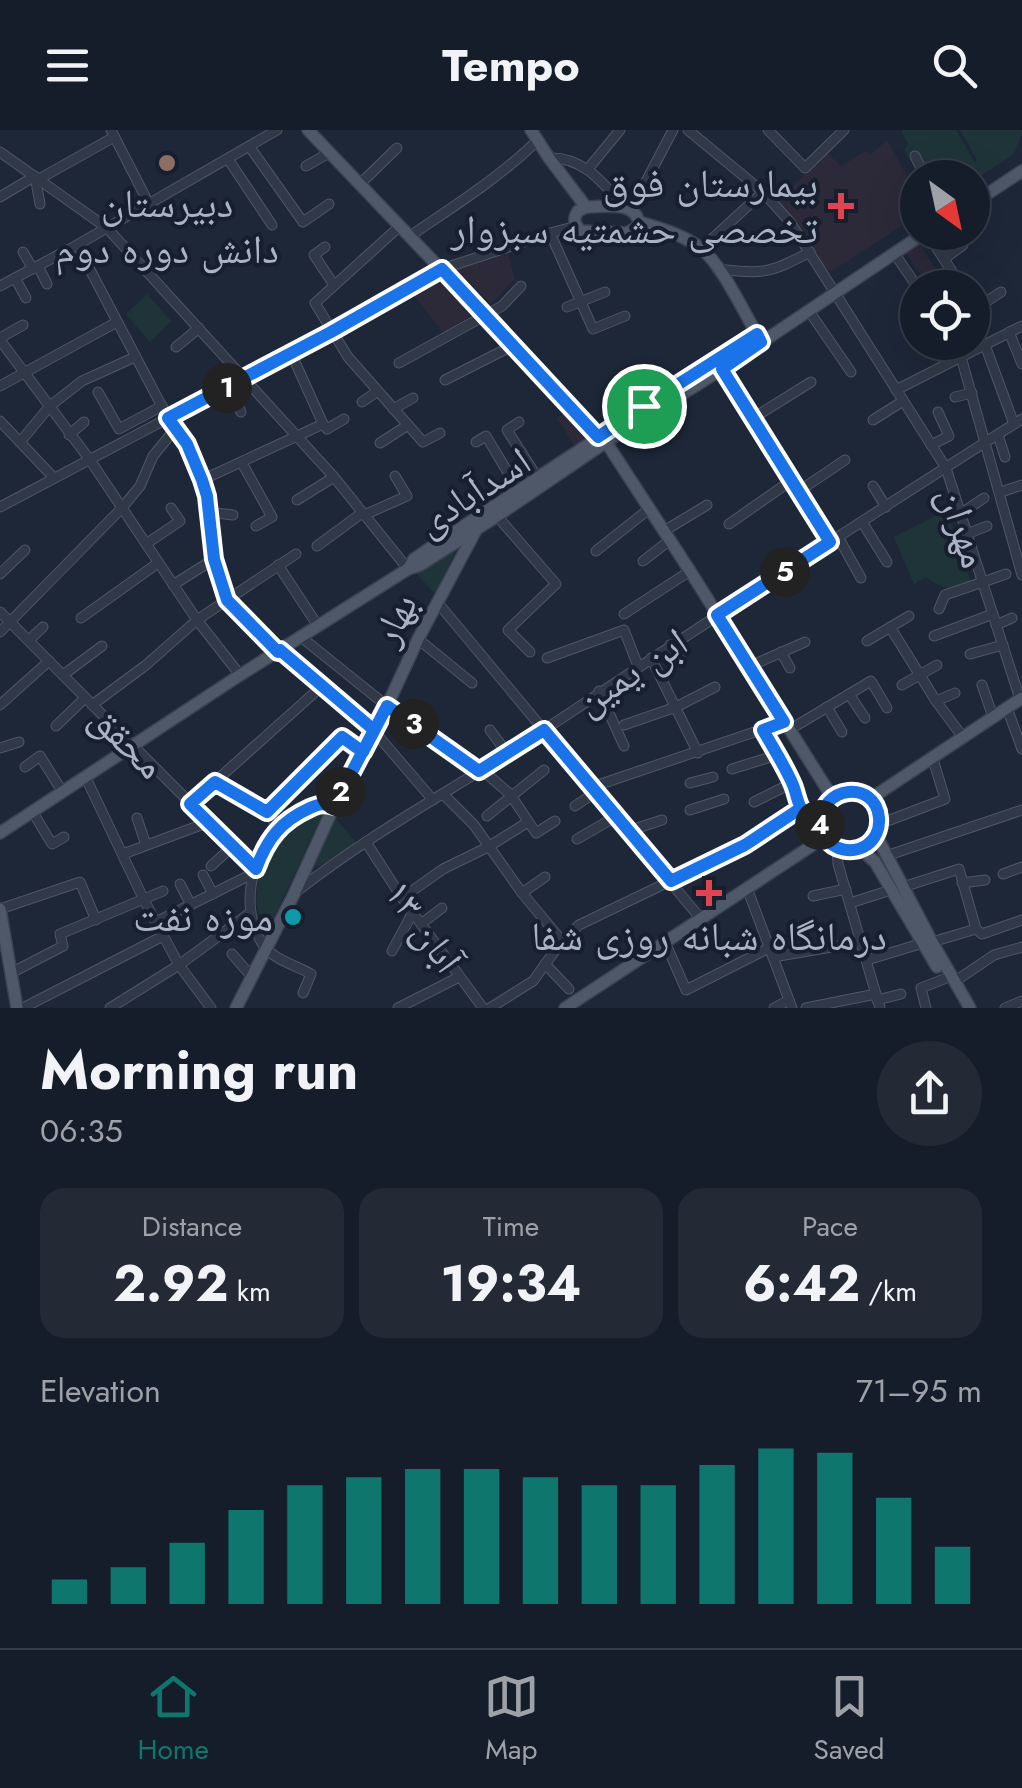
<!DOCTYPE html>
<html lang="en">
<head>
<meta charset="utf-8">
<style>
  body { margin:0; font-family:Jost,"Noto Naskh Arabic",sans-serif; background:#232a36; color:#f1f3f6; height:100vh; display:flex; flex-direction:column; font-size:38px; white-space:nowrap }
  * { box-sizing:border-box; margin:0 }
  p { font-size:32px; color:#9ea2a8 }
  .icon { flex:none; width:55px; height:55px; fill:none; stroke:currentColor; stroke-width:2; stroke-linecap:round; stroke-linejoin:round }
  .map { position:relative; height:878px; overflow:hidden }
  .drawer { display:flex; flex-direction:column; background:#161d2a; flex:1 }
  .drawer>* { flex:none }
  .needle { width:65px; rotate:147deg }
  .fabs { position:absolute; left:900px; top:30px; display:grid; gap:20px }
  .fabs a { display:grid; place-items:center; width:90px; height:90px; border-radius:50%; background:#161d2a; box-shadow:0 10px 40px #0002,0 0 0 2px #353b47; font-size:50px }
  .pin { position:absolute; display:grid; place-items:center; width:85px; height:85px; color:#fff; margin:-42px; border:5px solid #fff; border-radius:50%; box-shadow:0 2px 10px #0007 }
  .km { position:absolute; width:50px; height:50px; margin:-25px; border-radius:50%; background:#222; color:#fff; font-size:28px; line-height:50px; text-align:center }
  .round { display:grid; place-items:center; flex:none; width:105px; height:105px; border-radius:52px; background:#232a36 }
  .overview { display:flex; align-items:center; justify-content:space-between; height:170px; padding:0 40px }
  h1 { font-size:55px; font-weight:700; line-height:75px }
  .metrics { display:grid; grid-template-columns:repeat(3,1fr); gap:15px; height:170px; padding:10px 40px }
  .metrics div { display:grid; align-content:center; border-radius:25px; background:#232a36; text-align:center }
  .metrics b { font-size:50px; font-weight:700 }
  .metrics small { font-size:28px; font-weight:400 }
  .metrics p { font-size:28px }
  .chart { height:280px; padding:20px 40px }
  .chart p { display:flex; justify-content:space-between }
  .chart svg { width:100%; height:180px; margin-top:10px; stroke:#0f766e; stroke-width:6 }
  header { display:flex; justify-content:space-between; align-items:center; height:130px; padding:0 40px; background:#161d2a; font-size:45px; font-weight:700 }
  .menu { display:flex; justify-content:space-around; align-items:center; height:140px; border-top:2px solid #353b47; background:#161d2a; font-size:28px; color:#9ea2a8 }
  .menu a { display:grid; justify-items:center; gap:5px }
  .menu .active { color:#0f766e }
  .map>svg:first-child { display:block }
  .medical { fill:#2c2939 }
  .green { fill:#1f3439 }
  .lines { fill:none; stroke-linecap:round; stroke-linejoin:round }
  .minor-casing { stroke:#4e5667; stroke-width:11 }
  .major-casing { stroke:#3a4252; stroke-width:14 }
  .minor { stroke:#313948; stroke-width:9 }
  .major { stroke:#4e5869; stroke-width:11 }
  .route-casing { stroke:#fff; stroke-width:20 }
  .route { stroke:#1a73e8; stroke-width:12 }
  .education-dot { fill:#8d6e63; stroke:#171e2d; stroke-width:4 }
  .health-dot { fill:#e0444e; stroke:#171e2d; stroke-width:4 }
  .culture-dot { fill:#0f9aa8; stroke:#171e2d; stroke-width:4 }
  .labels { text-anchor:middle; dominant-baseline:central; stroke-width:8; stroke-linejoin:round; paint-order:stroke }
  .poi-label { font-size:40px; fill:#aab3c6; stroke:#171e2d; text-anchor:end }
  .street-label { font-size:40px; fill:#aab3c6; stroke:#171e2d }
</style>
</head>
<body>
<header><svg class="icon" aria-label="menu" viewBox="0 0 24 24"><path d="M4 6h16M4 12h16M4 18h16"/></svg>Tempo<svg class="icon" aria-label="search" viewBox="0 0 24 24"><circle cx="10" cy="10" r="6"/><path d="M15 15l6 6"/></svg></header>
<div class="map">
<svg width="1022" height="878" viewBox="0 0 1022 878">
  <rect width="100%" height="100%" fill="#1d2738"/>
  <g class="medical">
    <path d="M887 10 915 60 897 71 909 91 832 141 825 139 778 72 826 22 841 36 865 21 870 25Z"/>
    <path d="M918 113 949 157H929L906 123Z"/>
    <path d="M507 120 515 149 491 174 455 138Z"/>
    <path d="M436 146 471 184 445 205 412 163Z"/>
    <path d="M567 282 590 304V309L576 318 557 288Z"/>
  </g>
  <g class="green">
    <path d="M901 0H956L975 32 977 30 960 0H1022C1022 8 1016 16 1014 24L973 51 972 48 921 47 904 20 908 14Z"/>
    <path d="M147 164 171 191 150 212 126 184Z"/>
    <path d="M947 380 973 459C954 463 941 458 926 447L914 454 894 407Z"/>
    <path d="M460 412 435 464 412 439Z"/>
    <path d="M326 676 269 798C240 771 267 720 291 697 300 688 314 683 326 676Z"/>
    <path d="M335 688 357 713 320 736 312 734Z"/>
  </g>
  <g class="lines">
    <defs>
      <g id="minor">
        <path d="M111 0 149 74"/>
        <path d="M688 0 763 62 790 92 946 338 1020 569"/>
        <path d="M768 0 805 38 844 0"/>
        <path d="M249 16 303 92 329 74"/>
        <path d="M0 22 107 98 334 347 408 439"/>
        <path d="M915 26 926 48"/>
        <path d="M549 28C583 26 604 54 624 77"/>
        <path d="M228 29 272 95"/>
        <path d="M306 36 329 23"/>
        <path d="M588 39 620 0"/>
        <path d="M39 49 114 7"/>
        <path d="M360 54 397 18"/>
        <path d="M0 67 35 46 40 74"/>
        <path d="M631 80 673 0"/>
        <path d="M400 96 315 173 348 227 423 312 440 303"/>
        <path d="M926 102 963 158"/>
        <path d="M550 103 593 199 625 186"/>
        <path d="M410 106C454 76 499 48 538 10"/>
        <path d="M77 115 168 288 187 314 202 350 207 366 214 429 227 470 277 522"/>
        <path d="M325 117 314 125 334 155"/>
        <path d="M702 118 763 62"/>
        <path d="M23 122 33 139"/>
        <path d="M894 123 918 158"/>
        <path d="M944 129 963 115"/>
        <path d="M38 136 47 154"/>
        <path d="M717 139C764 144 768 144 810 122"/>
        <path d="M15 148 26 168"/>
        <path d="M0 156 77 115 277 0"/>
        <path d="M972 172 977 178 1001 162"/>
        <path d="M567 177 605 162"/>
        <path d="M809 181 851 242"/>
        <path d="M1009 202 1022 234"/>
        <path d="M0 208 23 195"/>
        <path d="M0 210 90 330 197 490 240 545"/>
        <path d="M985 215 1014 294"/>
        <path d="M176 217 199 198"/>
        <path d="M961 227 1022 445"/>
        <path d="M399 233 502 176 521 156"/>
        <path d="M722 239 830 413"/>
        <path d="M445 250 514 215"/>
        <path d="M0 256 117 192"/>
        <path d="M229 257 241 282"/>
        <path d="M896 260 1022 196"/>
        <path d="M98 262 119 299 162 276"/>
        <path d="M955 267 972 263"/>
        <path d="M362 272 378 261"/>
        <path d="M393 279 413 268"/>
        <path d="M753 288 811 252"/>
        <path d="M873 290 903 271"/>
        <path d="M0 291 54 348"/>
        <path d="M519 292 507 300 537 347"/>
        <path d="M323 294 327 299 344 289"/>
        <path d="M69 305 84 292"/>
        <path d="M998 305 1005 327"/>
        <path d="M20 312 50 276 82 251 135 227"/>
        <path d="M476 312 486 306 519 361"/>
        <path d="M380 313 408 295"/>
        <path d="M931 315 949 306 938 282"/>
        <path d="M242 333 272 387 256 396"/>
        <path d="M202 350 323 294 291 223"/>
        <path d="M873 356 886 377"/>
        <path d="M799 361 845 330"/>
        <path d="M1001 362 1022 355"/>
        <path d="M297 370 334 347"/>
        <path d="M0 377 331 202 442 139 554 102 577 96"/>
        <path d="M208 382 233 385"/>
        <path d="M960 384 984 368"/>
        <path d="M364 385 407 366 395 346"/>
        <path d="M497 386 556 454 508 500 530 522"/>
        <path d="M862 392 887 432"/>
        <path d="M729 394 792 350"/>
        <path d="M664 401 707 375"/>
        <path d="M967 404 987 396"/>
        <path d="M838 407 861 448"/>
        <path d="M146 414 180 391 171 378"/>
        <path d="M317 416 362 383"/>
        <path d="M596 421 649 379"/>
        <path d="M643 431 670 410"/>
        <path d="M278 435 318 496"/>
        <path d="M0 444 25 420"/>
        <path d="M173 455 214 429"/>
        <path d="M438 473 701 789"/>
        <path d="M939 479 945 465 1006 444"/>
        <path d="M0 482 256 739"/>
        <path d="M624 484 690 441"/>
        <path d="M81 488 158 433"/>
        <path d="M996 495 1012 488"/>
        <path d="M890 497 936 571 962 606"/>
        <path d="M0 502 122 378 140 356 153 326 175 299"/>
        <path d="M934 506 993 484"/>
        <path d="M301 507 387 576 479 641"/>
        <path d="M418 509 472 553"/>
        <path d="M29 510 43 497"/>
        <path d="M867 511 909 486"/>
        <path d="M670 515 681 530"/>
        <path d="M279 521 373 600 433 670"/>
        <path d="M781 522 790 538"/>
        <path d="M970 524 1003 515"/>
        <path d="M547 528 624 500 638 536"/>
        <path d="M651 528 698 623"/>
        <path d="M748 537 805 512"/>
        <path d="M63 545 102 516"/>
        <path d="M902 555 937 535"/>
        <path d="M982 555 993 587"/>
        <path d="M599 561 624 616"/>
        <path d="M849 564 865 588"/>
        <path d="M936 571 955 563"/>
        <path d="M0 575 49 531"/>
        <path d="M92 575 146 535 197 490 296 424"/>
        <path d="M827 577 842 602"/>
        <path d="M1007 578 1022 619"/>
        <path d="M624 595 676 577 715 557"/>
        <path d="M56 596 85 568"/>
        <path d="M763 599 792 653 801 678"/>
        <path d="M490 600 507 623"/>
        <path d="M789 600 871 551 887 578"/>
        <path d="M0 618 19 612"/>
        <path d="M25 637 40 626 62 661"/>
        <path d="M481 639 510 664 536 703 555 691"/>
        <path d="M732 639 777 625"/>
        <path d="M85 646 144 770 179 835 211 878"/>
        <path d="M215 652 267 683 279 697"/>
        <path d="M690 653 713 647"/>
        <path d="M592 657 784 592"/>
        <path d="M443 664 474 695 522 763 562 811"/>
        <path d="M754 672 792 653"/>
        <path d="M190 674 322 556"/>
        <path d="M575 676 596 662"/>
        <path d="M690 680 724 669"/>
        <path d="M32 681 52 714 64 707"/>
        <path d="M267 683 342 607 363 622"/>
        <path d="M487 686 544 640"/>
        <path d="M137 688 146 715"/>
        <path d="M880 692 890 690 945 669 932 626"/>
        <path d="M628 701 662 690"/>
        <path d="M577 709 617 686"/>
        <path d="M366 712 402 768 483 878"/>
        <path d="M837 718 838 734 880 878"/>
        <path d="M123 724 209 692"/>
        <path d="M886 726 1022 680"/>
        <path d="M211 736 233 716"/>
        <path d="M1003 744 1022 737"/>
        <path d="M203 745 213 764"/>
        <path d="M962 753 985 750"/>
        <path d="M180 754 191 775"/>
        <path d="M903 757 959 739 976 799"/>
        <path d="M747 758 792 878"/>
        <path d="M296 762C373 701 462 655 544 600 702 495 861 391 1022 289"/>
        <path d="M522 763 545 747"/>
        <path d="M813 766 846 759"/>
        <path d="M402 768 443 739 488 717 528 692"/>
        <path d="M850 773 891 760"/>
        <path d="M0 779 80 752 96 790"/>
        <path d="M156 792 254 743"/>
        <path d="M421 794 442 778"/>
        <path d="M665 812 686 860 769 818"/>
        <path d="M932 812 976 799 982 804 1022 790"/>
        <path d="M392 821 413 782"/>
        <path d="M232 824 252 847"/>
        <path d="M773 827 861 812"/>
        <path d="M867 830 923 813"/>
        <path d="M545 834 569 859"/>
        <path d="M11 843 63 816 60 804 163 761"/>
        <path d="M954 852 994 825 1022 817"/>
        <path d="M303 863 311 844C297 836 273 829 264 816 233 773 257 701 304 680 315 676 322 672 334 676"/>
        <path d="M877 870 901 864"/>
        <path d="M23 878 163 806"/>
        <path d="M110 878 179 835 250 783"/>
        <path d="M398 878 459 847"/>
        <path d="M490 878 533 851 562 811 579 795 745 715 801 678 821 695"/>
        <path d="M774 878 789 870"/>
        <path d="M806 878 876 864"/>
        <path d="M926 878 921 858 944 849"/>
        <path d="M1005 878 1022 871"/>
      </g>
      <g id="major">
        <path d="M308 0 606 312 690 441 832 667"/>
        <path d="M531 0 549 28 586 77"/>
        <path d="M972 74 1022 41"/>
        <path d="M586 77C606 77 638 70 639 96L627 103 581 101C575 94 572 90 578 81Z"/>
        <path d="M408 439 414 429 430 418 757 204C743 181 720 131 699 117 681 104 660 98 639 92"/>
        <circle cx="850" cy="691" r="30"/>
        <path d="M870 669 1022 568"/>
        <path d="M0 703 240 545 408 439 420 435 497 386 606 312 722 239 926 102"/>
        <path d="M876 705 932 812 970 878"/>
        <path d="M861 719 875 732 937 837"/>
        <path d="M0 779 17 878"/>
        <path d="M236 878 294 764 334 676 387 576 418 509 475 402"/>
        <path d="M565 878 825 707"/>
      </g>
    </defs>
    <use href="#minor" class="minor-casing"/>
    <use href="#major" class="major-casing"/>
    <use href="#minor" class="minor"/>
    <use href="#major" class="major"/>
  </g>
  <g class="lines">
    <defs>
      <path id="route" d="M644 276 598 307 442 139 331 202 168 288 187 314 202 350 207 366 214 429 227 470 278 522 280 520 374 600 334 676C324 673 319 674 310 678 281 691 267 709 256 739L190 674 215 652 267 682 342 607 363 622 387 576 479 641 544 600 671 751 745 715 801 678 820 696C820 654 876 650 879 688 880 699 875 709 867 715 853 724 834 721 825 707 821 701 823 699 818 693 813 687 805 684 801 678 797 671 796 662 793 655 785 636 773 618 763 600L784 592 717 485 830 412 722 239 761 212 757 204 644 276"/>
    </defs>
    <use href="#route" class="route-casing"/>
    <use href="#route" class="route"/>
  </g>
  <circle class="education-dot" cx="167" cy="33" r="10"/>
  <g class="health-dot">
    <path d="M836 61h10v10h10v10h-10v10h-10v-10h-10v-10h10z"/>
    <path d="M704 748h10v10h10v10h-10v10h-10v-10h-10v-10h10z"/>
  </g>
  <circle class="culture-dot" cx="293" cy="787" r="10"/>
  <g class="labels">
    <g class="poi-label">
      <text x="818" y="53">بیمارستان فوق<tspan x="818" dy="46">تخصصی حشمتیه سبزوار</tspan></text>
      <text x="167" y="73" text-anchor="middle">دبیرستان<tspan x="167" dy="46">دانش دوره دوم</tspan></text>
      <text x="273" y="787">موزه نفت</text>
      <text x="709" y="806" text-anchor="middle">درمانگاه شبانه روزی شفا</text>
    </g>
    <g class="street-label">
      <text transform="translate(473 361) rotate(-33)">اسدآبادی</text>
      <text transform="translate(964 397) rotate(72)">مهران</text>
      <text transform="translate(394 489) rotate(-63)">بهار</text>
      <text transform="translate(631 541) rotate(-33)">ابن یمین</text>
      <text transform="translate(128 611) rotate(45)">محقق</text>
      <text transform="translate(424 796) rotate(55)">۱۳ آبان</text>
    </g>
  </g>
</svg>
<div class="fabs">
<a><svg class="needle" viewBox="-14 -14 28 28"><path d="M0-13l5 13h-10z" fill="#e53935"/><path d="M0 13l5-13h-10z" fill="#9ea2a8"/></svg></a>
<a><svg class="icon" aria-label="locate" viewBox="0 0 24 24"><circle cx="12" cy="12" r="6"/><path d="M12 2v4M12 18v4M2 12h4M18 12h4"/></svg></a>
</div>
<div class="pin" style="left:644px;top:276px;background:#1e9e55"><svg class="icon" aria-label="arrive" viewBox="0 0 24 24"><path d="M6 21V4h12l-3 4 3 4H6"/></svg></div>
<b class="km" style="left:227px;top:258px">1</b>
<b class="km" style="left:341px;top:662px">2</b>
<b class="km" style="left:414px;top:594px">3</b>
<b class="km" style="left:820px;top:695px">4</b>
<b class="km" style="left:785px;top:442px">5</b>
</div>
<section class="drawer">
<div class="overview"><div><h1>Morning run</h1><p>06:35</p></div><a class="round"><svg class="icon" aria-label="share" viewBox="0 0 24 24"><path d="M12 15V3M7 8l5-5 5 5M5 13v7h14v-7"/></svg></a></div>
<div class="metrics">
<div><p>Distance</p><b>2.92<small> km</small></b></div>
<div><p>Time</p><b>19:34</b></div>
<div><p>Pace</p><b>6:42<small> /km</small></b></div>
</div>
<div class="chart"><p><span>Elevation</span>71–95 m</p>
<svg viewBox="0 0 160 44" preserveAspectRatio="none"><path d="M5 44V38M15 44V35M25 44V29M35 44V21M45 44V15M55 44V13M65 44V11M75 44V11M85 44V13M95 44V15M105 44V15M115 44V10M125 44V6M135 44V7M145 44V18M155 44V30"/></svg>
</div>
</section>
<nav class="menu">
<a class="active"><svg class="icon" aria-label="home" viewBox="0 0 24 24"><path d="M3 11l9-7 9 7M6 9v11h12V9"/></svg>Home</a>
<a><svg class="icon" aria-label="map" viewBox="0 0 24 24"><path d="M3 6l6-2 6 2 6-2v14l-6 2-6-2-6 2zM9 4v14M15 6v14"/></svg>Map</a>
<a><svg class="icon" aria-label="saved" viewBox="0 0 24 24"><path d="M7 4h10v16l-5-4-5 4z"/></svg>Saved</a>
</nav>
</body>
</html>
